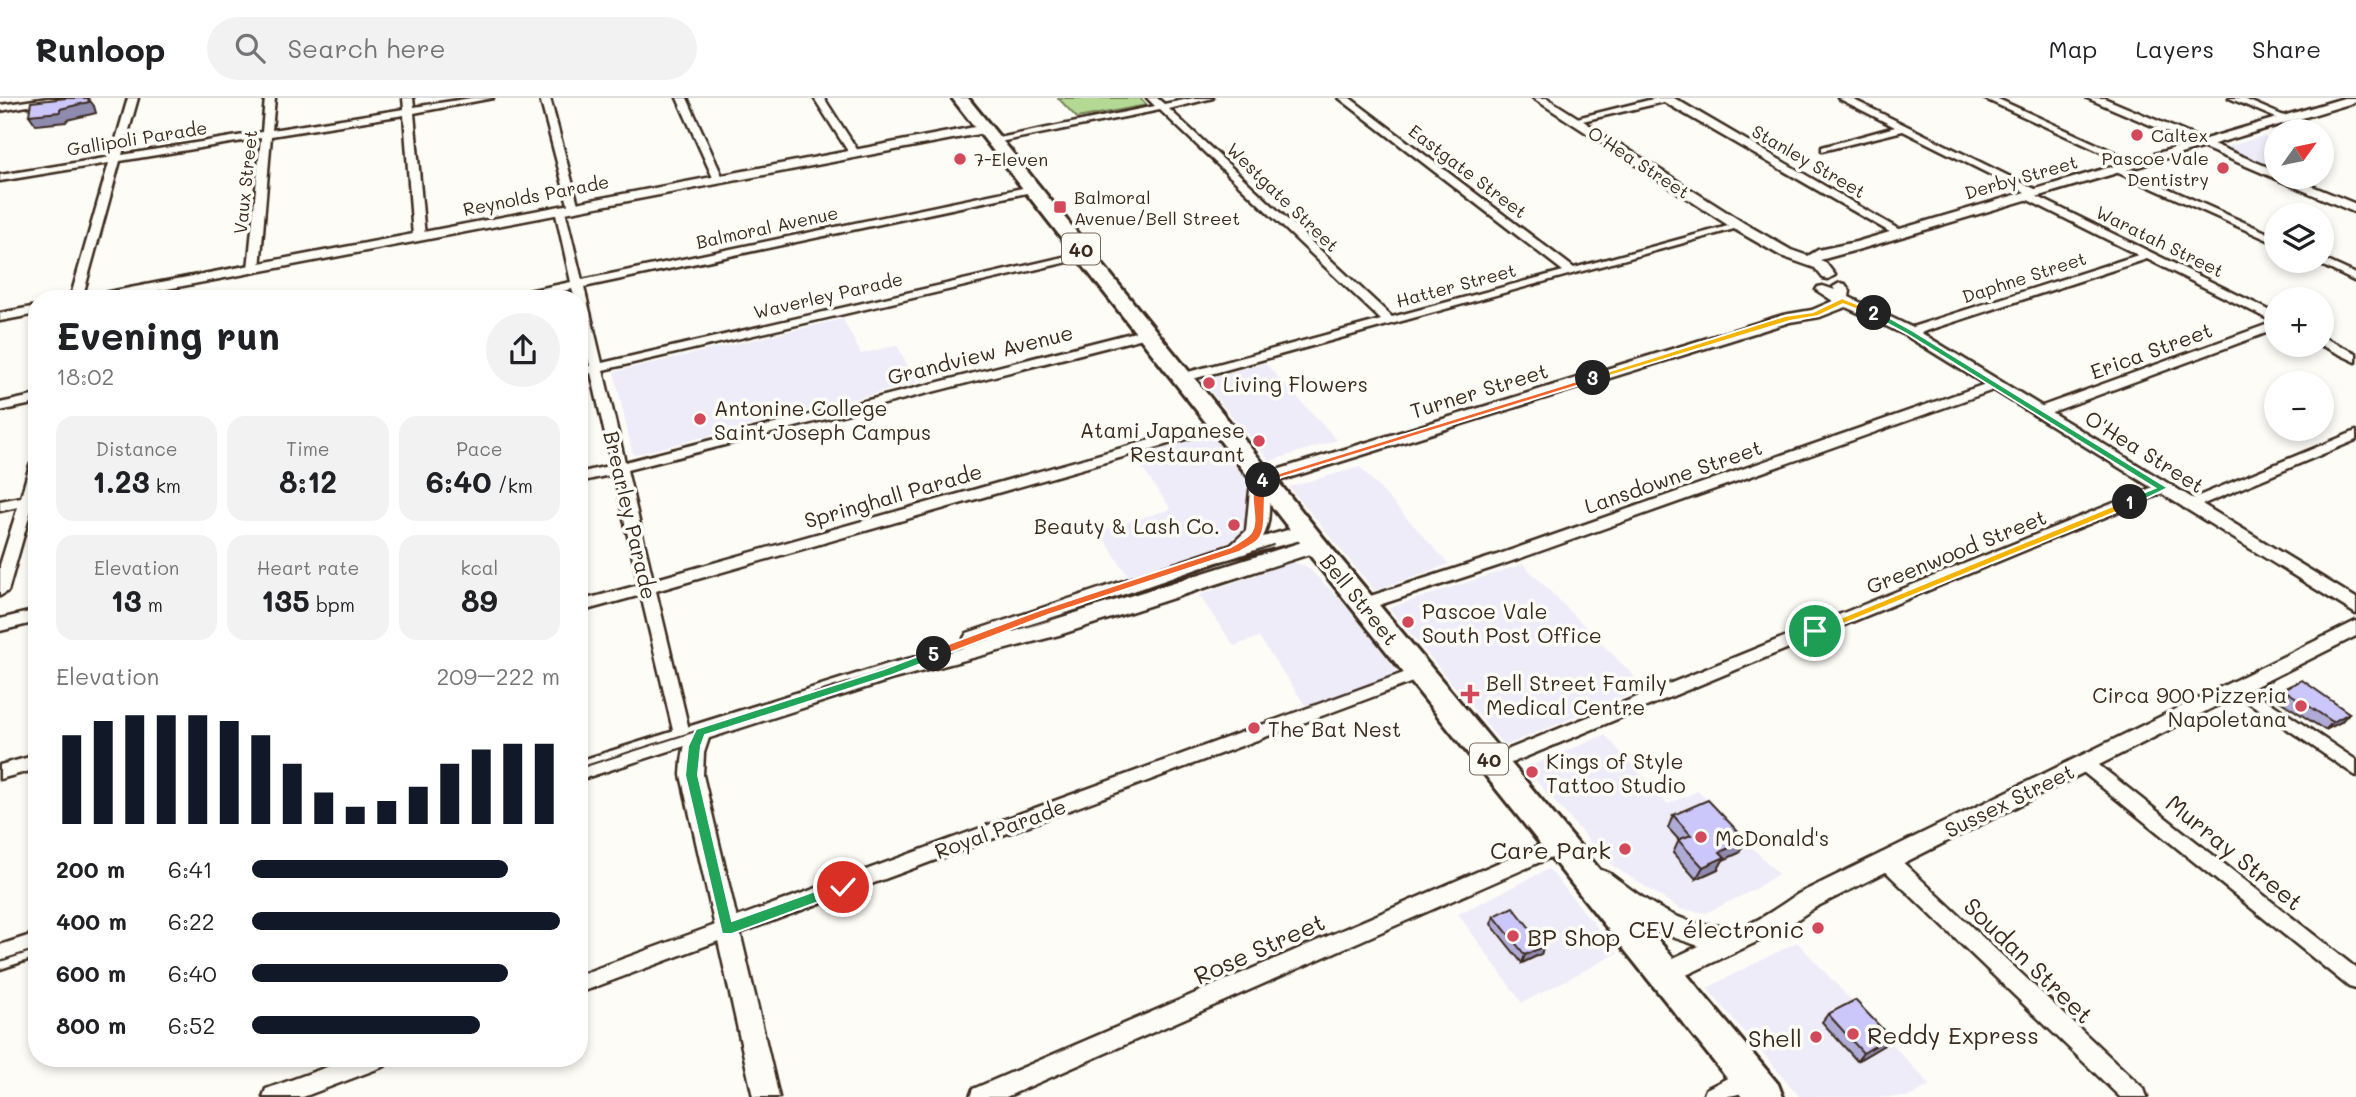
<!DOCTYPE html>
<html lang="en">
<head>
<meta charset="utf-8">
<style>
  body { margin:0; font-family:Mali,sans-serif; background:#f2f2f2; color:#202124; height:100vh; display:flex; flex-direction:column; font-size:26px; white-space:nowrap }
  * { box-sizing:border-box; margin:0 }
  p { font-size:23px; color:#757577 }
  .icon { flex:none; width:38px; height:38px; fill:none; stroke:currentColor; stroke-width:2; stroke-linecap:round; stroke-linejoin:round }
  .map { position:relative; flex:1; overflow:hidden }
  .drawer { position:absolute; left:28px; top:192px; width:560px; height:777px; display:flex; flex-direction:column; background:#fff; border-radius:28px; box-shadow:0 4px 10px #0003 }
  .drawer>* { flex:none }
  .needle { width:46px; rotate:57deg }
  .controls { position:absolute; left:2264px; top:21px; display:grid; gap:14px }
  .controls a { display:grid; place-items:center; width:70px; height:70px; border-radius:50%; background:#fff; box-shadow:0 4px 10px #0003; font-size:35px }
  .pin { position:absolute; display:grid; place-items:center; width:60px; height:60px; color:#fff; margin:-30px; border:4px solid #fff; border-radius:50%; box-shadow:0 2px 7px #0007 }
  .km { position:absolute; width:35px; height:35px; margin:-18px; border-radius:50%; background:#222; color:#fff; font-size:19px; line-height:35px; text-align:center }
  .round { display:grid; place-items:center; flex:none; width:74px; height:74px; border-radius:37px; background:#f2f2f2 }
  .head { display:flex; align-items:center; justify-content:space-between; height:119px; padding:0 28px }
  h1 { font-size:38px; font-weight:800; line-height:52px }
  .stats { display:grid; grid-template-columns:repeat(3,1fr); gap:10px; height:119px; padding:7px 28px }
  .stats div { display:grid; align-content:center; border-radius:18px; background:#f2f2f2; text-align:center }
  .stats b { font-size:30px; font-weight:800 }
  .stats small { font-size:19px; font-weight:400 }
  .stats p { font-size:19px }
  .chart { height:196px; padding:14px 28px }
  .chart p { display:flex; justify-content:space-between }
  .chart svg { width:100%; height:126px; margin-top:7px; stroke:#111827; stroke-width:6 }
  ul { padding:0 28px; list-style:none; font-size:23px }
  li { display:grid; grid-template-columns:112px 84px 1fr; align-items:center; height:52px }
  li i { height:18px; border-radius:9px; background:#111827 }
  header { display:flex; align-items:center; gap:42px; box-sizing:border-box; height:98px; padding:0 35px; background:#fff; border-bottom:2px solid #e0e0e0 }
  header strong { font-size:33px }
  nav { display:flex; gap:38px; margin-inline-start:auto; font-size:24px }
  .search { width:490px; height:63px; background:#f2f2f2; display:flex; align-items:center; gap:18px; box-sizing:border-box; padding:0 24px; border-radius:38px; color:#757577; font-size:26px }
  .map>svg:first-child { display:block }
  .built { fill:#eeecf8 }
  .green { fill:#b4d994; stroke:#788259; stroke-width:2 }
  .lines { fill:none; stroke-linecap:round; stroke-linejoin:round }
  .minor-casing { stroke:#3b2a1e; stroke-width:5 }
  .tertiary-casing { stroke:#3b2a1e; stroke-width:5 }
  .secondary-casing { stroke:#3b2a1e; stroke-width:5 }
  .trunk-casing { stroke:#3b2a1e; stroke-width:6 }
  .minor { fill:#fdfcf7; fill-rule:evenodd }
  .tertiary { fill:#fdfcf7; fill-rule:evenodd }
  .secondary { fill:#fdfcf7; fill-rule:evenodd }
  .trunk { fill:#fdfcf7; fill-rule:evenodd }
  .tram { stroke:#3b2a1e; stroke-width:2 }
  .wall { fill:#afabd7; stroke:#3b2a1e; stroke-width:2 }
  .shaded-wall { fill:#8f8baf; stroke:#3b2a1e; stroke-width:2 }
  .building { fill:#ccc7fa; stroke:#3b2a1e; stroke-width:2 }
  .split-1 { fill:#f5b400; stroke:#fff; stroke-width:2 }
  .split-2 { fill:#22a559; stroke:#fff; stroke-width:2 }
  .split-3 { fill:#f5b400; stroke:#fff; stroke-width:2 }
  .split-4 { fill:#f0652b; stroke:#fff; stroke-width:2 }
  .split-5 { fill:#f0652b; stroke:#fff; stroke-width:2 }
  .split-6 { fill:#22a559; stroke:#fff; stroke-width:2 }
  .poi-dot { fill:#d1495b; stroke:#fdfcf7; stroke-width:2.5 }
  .labels { text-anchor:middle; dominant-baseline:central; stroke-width:7; stroke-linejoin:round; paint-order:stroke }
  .far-poi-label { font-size:18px; fill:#3b2a1e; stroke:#fdfcf7; text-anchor:start }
  .far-street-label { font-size:18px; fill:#3b2a1e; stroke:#fdfcf7 }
  .shield { fill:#fdfcf7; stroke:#75695f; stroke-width:2 }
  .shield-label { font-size:19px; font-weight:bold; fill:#3b2a1e }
  .street-label { font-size:21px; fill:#3b2a1e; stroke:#fdfcf7 }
  .poi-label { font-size:21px; fill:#3b2a1e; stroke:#fdfcf7; text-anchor:start }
  .near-poi-label { font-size:24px; fill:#3b2a1e; stroke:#fdfcf7; text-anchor:end }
  .near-street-label { font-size:24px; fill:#3b2a1e; stroke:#fdfcf7 }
</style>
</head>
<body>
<header>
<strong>Runloop</strong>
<div class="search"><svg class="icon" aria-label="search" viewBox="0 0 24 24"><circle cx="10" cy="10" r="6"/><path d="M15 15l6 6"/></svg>Search here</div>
<nav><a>Map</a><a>Layers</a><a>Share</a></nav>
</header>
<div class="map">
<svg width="2356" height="999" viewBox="0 0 2356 999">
  <rect width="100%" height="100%" fill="#fdfcf7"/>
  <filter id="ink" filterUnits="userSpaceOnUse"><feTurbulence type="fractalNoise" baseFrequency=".0143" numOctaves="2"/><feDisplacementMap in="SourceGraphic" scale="14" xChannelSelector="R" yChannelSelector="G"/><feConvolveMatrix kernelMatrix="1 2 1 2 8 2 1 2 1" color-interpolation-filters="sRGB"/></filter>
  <g filter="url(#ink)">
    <g class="built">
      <path d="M2263 38 2277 44V67L2271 69 2226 49Z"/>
      <path d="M843 221 861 256 897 247 917 285 633 357 614 274Z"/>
      <path d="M1265 265 1337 342 1270 363 1201 282Z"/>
      <path d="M1213 336 1247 381 1254 426 1235 444 1129 480 1099 433 1171 411 1134 359Z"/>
      <path d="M1360 369 1449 466 1375 493 1289 389Z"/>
      <path d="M1292 464 1306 468 1354 515 1407 587 1314 620 1259 539 1234 548 1199 497Z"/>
      <path d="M1523 466 1646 590 1504 648 1389 510Z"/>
      <path d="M1605 637 1668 706 1698 693 1778 776 1753 792 1706 815 1680 811 1610 766 1525 670Z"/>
      <path d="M1549 771 1618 855 1522 905 1458 816Z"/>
      <path d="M1797 844 1930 987 1909 999H1800L1707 890Z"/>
    </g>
    <path class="green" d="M1058 0H1140L1147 7 1077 20Z"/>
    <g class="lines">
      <defs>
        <g id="minor">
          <path d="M48 0H72L0 13V7Z"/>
          <path d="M128 0H138L122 57 262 34 265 0H275L272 32 404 11 403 0H413L414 9 471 0H493L414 15 425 139 419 142 413 139 404 17 271 38 260 171 254 174 248 171 261 40 120 63 82 201H70L109 65 0 83V77L111 59Z"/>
          <path d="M540 0H550L579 110 578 112 569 110Z"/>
          <path d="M677 0H687L724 82 723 84 714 82Z"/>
          <path d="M814 0H824L860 56 859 58H851Z"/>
          <path d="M1147 0H1157L1164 6 1194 0H1213L1169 11 1392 219 1563 173 1339 0H1350L1574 170 1739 125 1745 128 1182 284 1176 280 1177 277 1381 222 1160 12 994 45 989 42 1155 8Z"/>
          <path d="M1657 0H1674L1905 135 1895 137 1664 4 1574 25 1569 22Z"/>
          <path d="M1838 0H1850L2039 93 2040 95 2036 98 2277 216V231L2044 317H2034V311L2274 224 2147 161 1914 237H1906V231L2138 157 2024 100 2023 98 2027 95 1903 33 1822 53V49L1895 29Z"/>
          <path d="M1983 0H1996L2140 66 2131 68Z"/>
          <path d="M2229 0H2242L2291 21 2283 23Z"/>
          <path d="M2118 68 2277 139V146L2114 73 2113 71Z"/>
          <path d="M1032 88 1037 91 1036 93 584 189 602 265 1085 154 1091 157 1085 160 603 272 625 364 1147 231 1153 235 1151 238 627 372 653 482 1214 324 1219 323 1226 327 1224 330 656 493 691 640 688 645 682 647 676 645 641 497 579 514V503L639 487 614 376 579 384V375L612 367 591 275 579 278V270L590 268 579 222V201H575L572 191 525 201H503L509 197 571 184 555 112 560 109 565 112 582 182Z"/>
          <path d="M2323 161 2356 176V184L2313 163Z"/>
          <path d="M2322 239 2356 255V264L2320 247H2322Z"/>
          <path d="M1994 283 2001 287 1999 290 1501 467 1364 512 1356 506 1358 502 1491 459Z"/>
          <path d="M37 297V305L0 313V305Z"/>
          <path d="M2356 333V342L2194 410H2184L2182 407 2184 404Z"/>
          <path d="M37 363V404L33 405 8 493 0 498V467L18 409 0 413V403L21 399 30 367Z"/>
          <path d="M2163 385 2168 387 2170 390 2168 393 1499 670 1493 672 1487 670 1484 665 1487 660Z"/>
          <path d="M37 512V524L0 533V521Z"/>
          <path d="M1420 569 1426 571 1428 575 1426 579 579 895V877Z"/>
          <path d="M2238 583 2356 662V678L2232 593 2230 589 2232 585Z"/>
          <path d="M37 657V671L0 681V667Z"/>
          <path d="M2084 658 2090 660 2356 870V891L2349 889 2078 670 2075 665 2078 660Z"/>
          <path d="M1558 739 1565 741 1567 747 1565 753 1006 999H970L973 991Z"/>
          <path d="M1887 754 1894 756 2144 991 2147 999H2120L1880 768 1877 762 1880 756Z"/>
          <path d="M349 961H388L385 968 303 999H263L266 991Z"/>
          <path d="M1749 969 1757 973 1760 980C1751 999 1723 999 1703 999L1706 991Z"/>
        </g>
        <g id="tertiary">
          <path d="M1533 0H1547L1744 125 1791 152 1808 158 1818 152 1856 144 2344 0H2356V4L1864 150 1820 162 1825 164 1835 177 1828 181 1823 180 1815 170 1781 158 1734 131Z"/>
          <path d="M985 27 991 31 989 34 115 201H86L93 197Z"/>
          <path d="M1840 185 1845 186 1850 193 1849 199 1915 231 2356 500V516L1905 237 1846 209 1820 219 1790 224 1269 386 1263 387 1254 382 1257 378 1783 217 1812 212 1833 203 1816 192 1818 189 1823 188 1835 192 1833 189Z"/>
          <path d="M37 208V216L0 223V215Z"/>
          <path d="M2356 523V538L1814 810 1782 832 1663 888 1654 885 1650 877 1654 869 1699 848 1654 833 1593 789 1589 782 1593 775 1601 772 1609 775C1653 808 1683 832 1741 828 1755 827 1785 804 1798 796Z"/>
          <path d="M700 626 708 628 711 634 704 655 703 677 779 999H753L681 677C682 659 684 644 692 628Z"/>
        </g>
        <g id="secondary">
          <path d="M2087 0H2104L2277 73V79H2290L2356 106V115Z"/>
          <path d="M1263 376 1273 382C1266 401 1273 421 1263 439L1305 427 1312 429 1315 434 1312 439 1217 464 1024 531 1315 440 1322 442 1325 447 1322 452 1059 537 890 582 579 682V663L888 566 968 546 964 540 967 535 1231 447 1246 433 1250 392 1256 378Z"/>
          <path d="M37 835V859L0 871V847Z"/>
        </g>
        <path id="trunk" d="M952 0H968L1334 453 1778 986 1783 999H1742L1316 465Z"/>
      </defs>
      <use href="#minor" class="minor-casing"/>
      <use href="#tertiary" class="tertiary-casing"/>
      <use href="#secondary" class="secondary-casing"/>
      <use href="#trunk" class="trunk-casing"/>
      <use href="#minor" class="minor"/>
      <use href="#tertiary" class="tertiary"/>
      <use href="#secondary" class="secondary"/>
      <use href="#trunk" class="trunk"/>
      <g class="tram">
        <path d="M579 670 1148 490 1273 447"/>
        <path d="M0 863 37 851"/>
      </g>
    </g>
    <g class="wall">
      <path d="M2283 591 2349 615 2341 624 2325 632 2275 600Z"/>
      <path d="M1673 717 1739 755 1723 762 1718 771 1696 781 1673 755 1679 742 1668 730Z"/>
      <path d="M1494 818 1544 848 1541 856 1522 865 1491 826Z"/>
      <path d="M1828 916 1890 939 1884 947 1857 963 1822 924Z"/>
    </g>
    <g class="shaded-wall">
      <path d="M88 0 94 8 96 15 67 22 66 24 36 27 29 17 60 11Z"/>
      <path d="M2349 615 2341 624 2325 632 2333 624Z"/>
      <path d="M1746 742 1739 755 1723 762 1718 771 1696 781 1703 769 1720 754Z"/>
      <path d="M1544 848 1541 856 1522 865 1525 857Z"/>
      <path d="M1890 939 1884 947 1857 963 1863 955Z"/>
    </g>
    <g class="building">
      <path d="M66 0H88L89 4 60 11V14L29 17 31 4Z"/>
      <path d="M2302 582 2349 615 2333 624 2283 591Z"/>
      <path d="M1708 702 1746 742 1720 754 1725 759 1703 769 1678 742 1691 737 1673 717Z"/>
      <path d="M1513 809 1544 848 1525 857 1494 818Z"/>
      <path d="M1855 902 1890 939 1863 955 1828 916Z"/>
    </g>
  </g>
  <path class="split-1" d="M2130 401 2135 404 2133 407 1819 536 1815 537 1809 533Z"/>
  <path class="split-2" d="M1871 213H1877L1913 233 2168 390 2133 407H2126V402L2155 390 1907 236 1871 217Z"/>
  <path class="split-3" d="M1842 200 1879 215 1871 217 1843 206 1818 218 1790 223 1596 282 1588 280 1785 218 1813 214Z"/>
  <path class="split-4" d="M1593 278 1598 280 1596 282 1266 384 1257 382Z"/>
  <path class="split-5" d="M1263 379 1268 382C1261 400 1269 430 1258 442 1253 447 1245 450 1239 454L1048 517 939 559 934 560 928 556 930 553 1040 512 1231 449C1237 445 1246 441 1250 436 1263 421 1241 390 1263 379Z"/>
  <path class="split-6" d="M934 552 939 553V559L892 577 705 637 701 648 698 677 732 823 843 783 850 789 848 793 732 836H722L685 677 688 648 696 631 884 571Z"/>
  <g class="poi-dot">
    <circle cx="2137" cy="37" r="7"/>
    <circle cx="960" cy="61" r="7"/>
    <circle cx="2223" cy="70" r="7"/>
    <rect x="1053" y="102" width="14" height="14" rx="3.5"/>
    <circle cx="1209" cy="285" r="7"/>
    <circle cx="700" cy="321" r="7"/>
    <circle cx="1259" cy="343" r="7"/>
    <circle cx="1234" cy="427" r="7"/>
    <circle cx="1408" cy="524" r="7"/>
    <path d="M1466.5 585.5h7v7h7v7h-7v7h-7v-7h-7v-7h7z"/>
    <circle cx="2301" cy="608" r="7"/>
    <circle cx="1254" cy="630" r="7"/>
    <circle cx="1532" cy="674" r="7"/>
    <circle cx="1701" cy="739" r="7"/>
    <circle cx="1625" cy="751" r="7"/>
    <circle cx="1818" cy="830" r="7"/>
    <circle cx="1513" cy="838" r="7"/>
    <circle cx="1853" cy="936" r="7"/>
    <circle cx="1816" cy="939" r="7"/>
  </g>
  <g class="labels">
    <g class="far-poi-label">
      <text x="2151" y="37">Caltex</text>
      <text x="2209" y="60" text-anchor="end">Pascoe Vale<tspan x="2209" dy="21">Dentistry</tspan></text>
      <text x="974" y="61">7-Eleven</text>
      <text x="1074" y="99">Balmoral<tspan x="1074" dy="21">Avenue/Bell Street</tspan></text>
    </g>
    <g class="far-street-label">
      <text transform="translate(137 40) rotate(-9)">Gallipoli Parade</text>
      <text transform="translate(1809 63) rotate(30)">Stanley Street</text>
      <text transform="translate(1639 64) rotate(33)">O'Hea Street</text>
      <text transform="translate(1468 73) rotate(37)">Eastgate Street</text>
      <text transform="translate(2021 79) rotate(-16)">Derby Street</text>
      <text transform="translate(245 84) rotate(-84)">Vaux Street</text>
      <text transform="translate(536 97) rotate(-11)">Reynolds Parade</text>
      <text transform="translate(1283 99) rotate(44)">Westgate Street</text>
      <text transform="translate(767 129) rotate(-12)">Balmoral Avenue</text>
      <text transform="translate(2160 143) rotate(26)">Waratah Street</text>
      <text transform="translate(2024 179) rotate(-18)">Daphne Street</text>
      <text transform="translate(1456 187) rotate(-15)">Hatter Street</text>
      <text transform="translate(828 197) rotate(-13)">Waverley Parade</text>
    </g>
    <g class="shield">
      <rect x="1062" y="135.5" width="38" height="31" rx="5"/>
      <rect x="1470" y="645.5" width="38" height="31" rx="5"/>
    </g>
    <g class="shield-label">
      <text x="1081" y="151">40</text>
      <text x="1489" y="661">40</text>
    </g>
    <g class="street-label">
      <text transform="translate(2151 252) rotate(-20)">Erica Street</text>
      <text transform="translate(980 256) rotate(-14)">Grandview Avenue</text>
      <text transform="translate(1479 292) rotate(-17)">Turner Street</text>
      <text transform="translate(2145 353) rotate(32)">O'Hea Street</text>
      <text transform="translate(1673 378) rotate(-19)">Lansdowne Street</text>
      <text transform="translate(893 397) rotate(-16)">Springhall Parade</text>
      <text transform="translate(631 417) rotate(77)">Brearley Parade</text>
      <text transform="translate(1956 453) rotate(-22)">Greenwood Street</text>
      <text transform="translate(1360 501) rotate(51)">Bell Street</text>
      <text transform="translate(2009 702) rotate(-26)">Sussex Street</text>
      <text transform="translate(1000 730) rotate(-20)">Royal Parade</text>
    </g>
    <g class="poi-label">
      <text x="1223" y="285">Living Flowers</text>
      <text x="714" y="309">Antonine College<tspan x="714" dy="24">Saint Joseph Campus</tspan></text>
      <text x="1245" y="331" text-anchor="end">Atami Japanese<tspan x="1245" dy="24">Restaurant</tspan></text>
      <text x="1220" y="427" text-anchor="end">Beauty &amp; Lash Co.</text>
      <text x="1422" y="512">Pascoe Vale<tspan x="1422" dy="24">South Post Office</tspan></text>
      <text x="1486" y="584">Bell Street Family<tspan x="1486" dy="24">Medical Centre</tspan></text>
      <text x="2287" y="596" text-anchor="end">Circa 900 Pizzeria<tspan x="2287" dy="24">Napoletana</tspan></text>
      <text x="1268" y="630">The Bat Nest</text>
      <text x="1546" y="662">Kings of Style<tspan x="1546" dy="24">Tattoo Studio</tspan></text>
      <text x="1715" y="739">McDonald's</text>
    </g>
    <g class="near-poi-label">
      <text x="1611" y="751">Care Park</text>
      <text x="1804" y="830">CEV électronic</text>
      <text x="1527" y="838" text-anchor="start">BP Shop</text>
      <text x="1867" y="936" text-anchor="start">Reddy Express</text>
      <text x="1802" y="939">Shell</text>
    </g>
    <g class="near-street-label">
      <text transform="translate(2235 754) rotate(39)">Murray Street</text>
      <text transform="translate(1259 850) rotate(-24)">Rose Street</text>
      <text transform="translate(2029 862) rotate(44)">Soudan Street</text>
    </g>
  </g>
</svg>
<div class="controls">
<a><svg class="needle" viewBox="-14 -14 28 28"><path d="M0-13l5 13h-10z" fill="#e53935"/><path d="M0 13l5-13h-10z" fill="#757577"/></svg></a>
<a><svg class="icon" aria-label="layers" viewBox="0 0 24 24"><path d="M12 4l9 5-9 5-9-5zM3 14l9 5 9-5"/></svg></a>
<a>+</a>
<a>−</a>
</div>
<div class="pin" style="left:1815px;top:533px;background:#1e9e55"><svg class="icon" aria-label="arrive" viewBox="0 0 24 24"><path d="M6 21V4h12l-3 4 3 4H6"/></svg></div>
<div class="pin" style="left:843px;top:789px;background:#d93025"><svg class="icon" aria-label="check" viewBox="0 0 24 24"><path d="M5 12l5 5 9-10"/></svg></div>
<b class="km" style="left:2130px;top:404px">1</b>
<b class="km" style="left:1874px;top:215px">2</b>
<b class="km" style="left:1593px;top:280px">3</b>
<b class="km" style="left:1263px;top:382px">4</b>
<b class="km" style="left:934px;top:556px">5</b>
<section class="drawer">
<div class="head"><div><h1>Evening run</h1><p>18:02</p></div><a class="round"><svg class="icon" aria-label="share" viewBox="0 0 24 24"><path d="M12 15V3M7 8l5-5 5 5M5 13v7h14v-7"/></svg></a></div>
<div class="stats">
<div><p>Distance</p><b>1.23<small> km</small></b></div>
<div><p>Time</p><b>8:12</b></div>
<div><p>Pace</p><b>6:40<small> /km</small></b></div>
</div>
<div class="stats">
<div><p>Elevation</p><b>13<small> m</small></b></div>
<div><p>Heart rate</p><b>135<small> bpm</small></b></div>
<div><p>kcal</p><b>89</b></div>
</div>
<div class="chart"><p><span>Elevation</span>209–222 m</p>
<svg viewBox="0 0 160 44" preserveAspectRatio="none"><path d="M5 44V13M15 44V8M25 44V6M35 44V6M45 44V6M55 44V8M65 44V13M75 44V23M85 44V33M95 44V38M105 44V36M115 44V31M125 44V23M135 44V18M145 44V16M155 44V16"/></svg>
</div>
<ul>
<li><b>200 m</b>6:41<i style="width:83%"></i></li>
<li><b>400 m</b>6:22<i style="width:100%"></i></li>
<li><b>600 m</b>6:40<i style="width:83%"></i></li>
<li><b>800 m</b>6:52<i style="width:74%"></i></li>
</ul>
</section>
</div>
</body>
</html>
